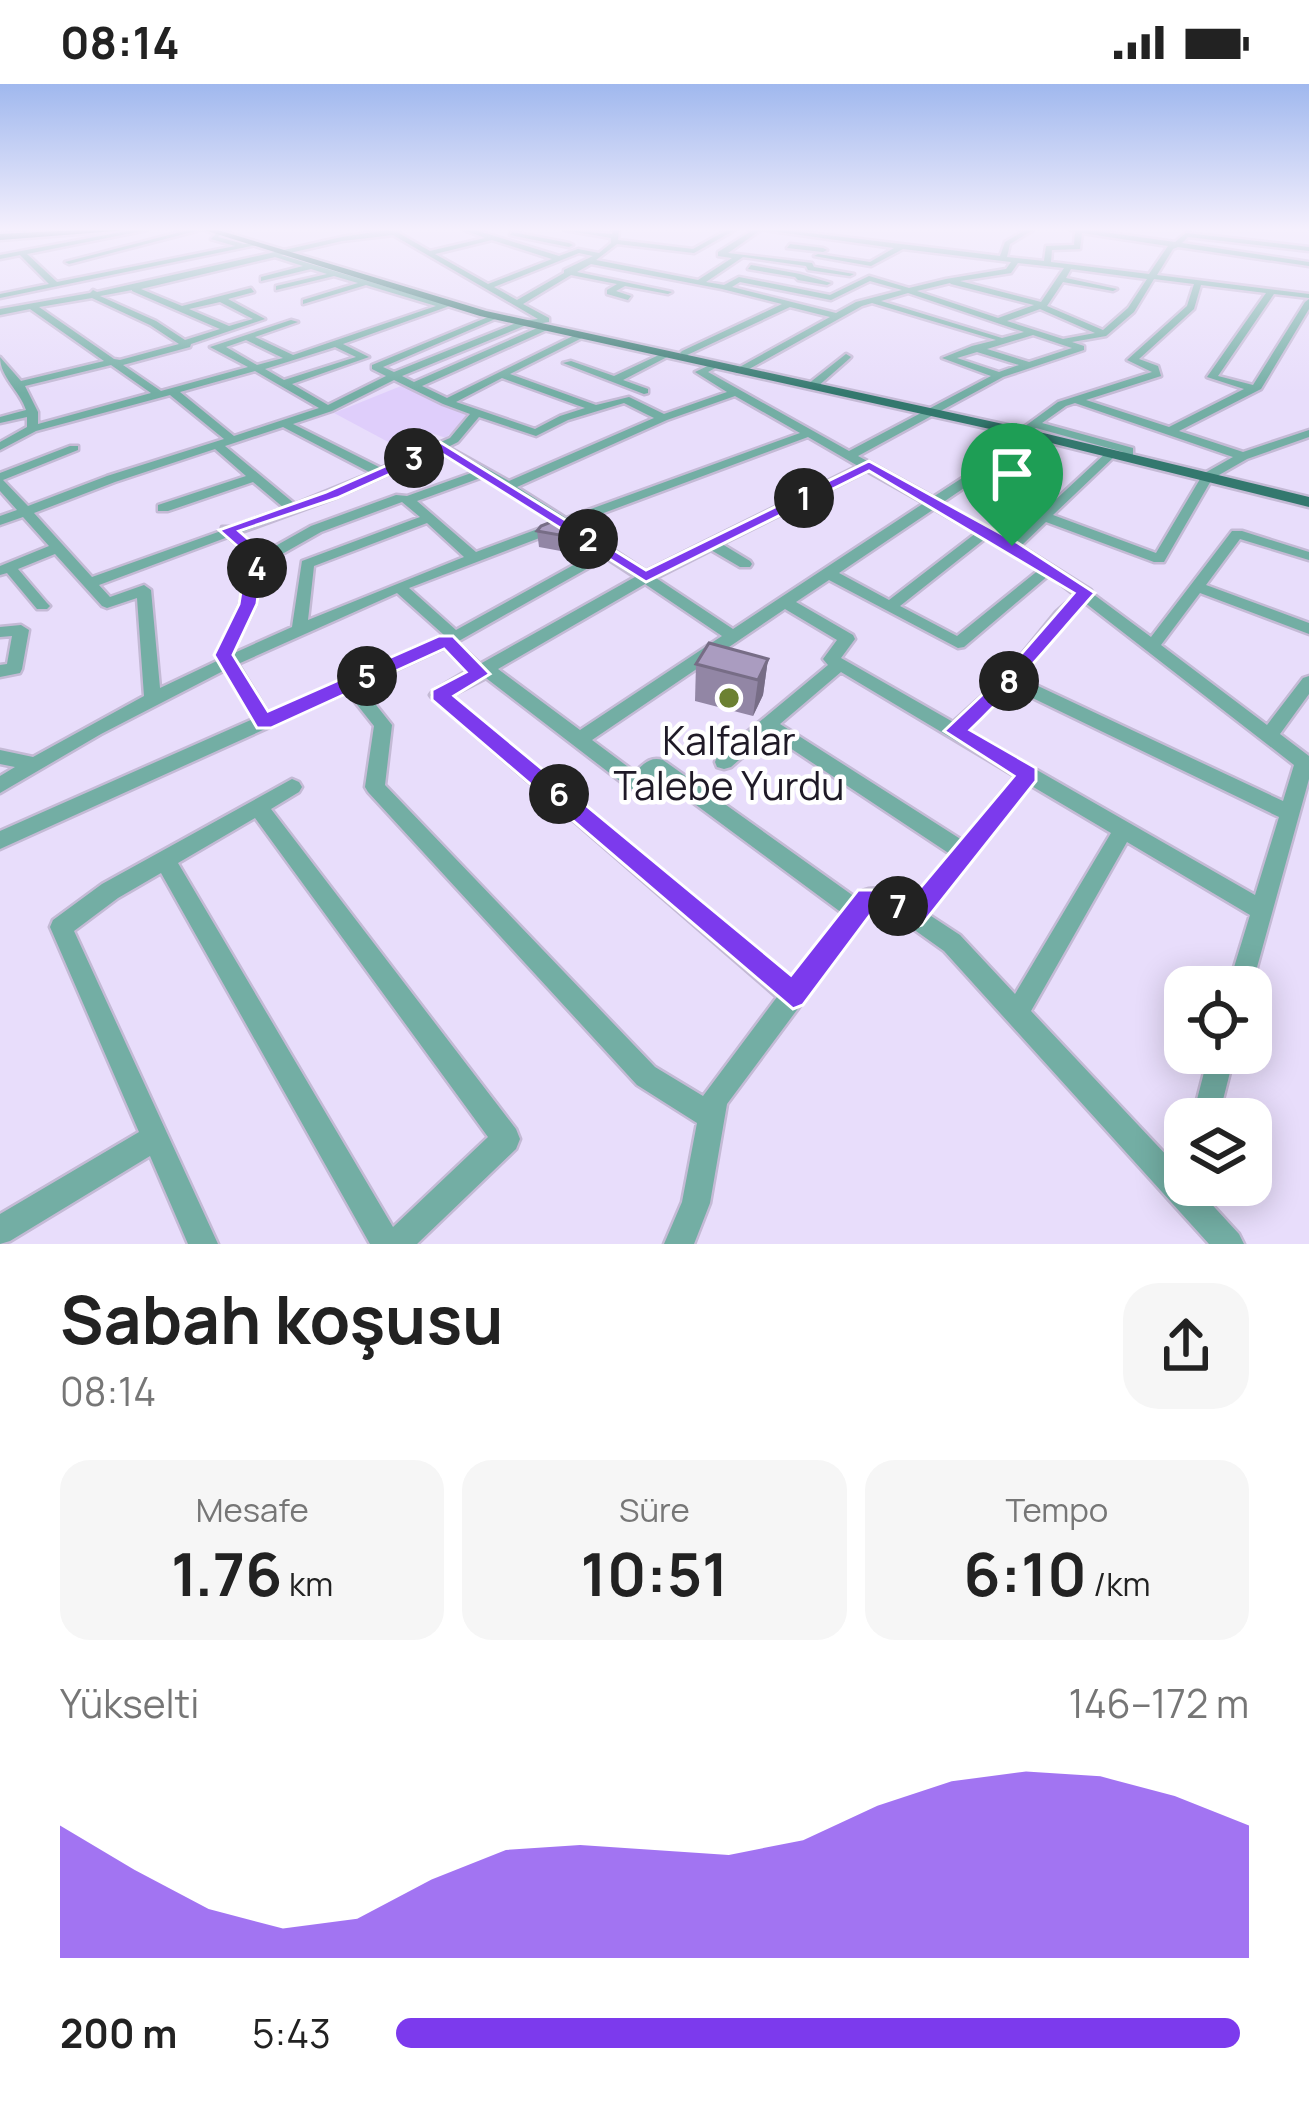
<!DOCTYPE html>
<html lang="tr">
<head>
<meta charset="utf-8">
<style>
  body { margin:0; font-family:Manrope,sans-serif; background:#f6f6f6; color:#222; height:100vh; display:flex; flex-direction:column; font-size:45px; white-space:nowrap }
  * { box-sizing:border-box; margin:0 }
  p { font-size:39px; color:#767676 }
  .icon { flex:none; width:66px; height:66px; fill:none; stroke:currentColor; stroke-width:2; stroke-linecap:round; stroke-linejoin:round }
  .map { position:relative; height:1160px; overflow:hidden }
  .panel { display:flex; flex-direction:column; background:#fff; flex:1 }
  .panel>* { flex:none }
  .buttons { position:absolute; left:1164px; top:882px; display:grid; gap:24px }
  .buttons a { display:grid; place-items:center; width:108px; height:108px; border-radius:24px; background:#fff; box-shadow:0 6px 30px #0003; font-size:60px }
  .pin { position:absolute; display:grid; place-items:center; width:102px; height:102px; color:#fff; margin:-123px -51px; border-radius:50% 50% 50% 0; rotate:-45deg; box-shadow:0 0 12px #0007 }
  .pin .icon { rotate:45deg }
  .km { position:absolute; width:60px; height:60px; margin:-30px; border-radius:50%; background:#222; color:#fff; font-size:33px; line-height:60px; text-align:center }
  .round { display:grid; place-items:center; flex:none; width:126px; height:126px; border-radius:36px; background:#f6f6f6 }
  .head { display:flex; align-items:center; justify-content:space-between; height:204px; padding:0 60px }
  h1 { font-size:66px; font-weight:700; line-height:90px }
  .stats { display:grid; grid-template-columns:repeat(3,1fr); gap:18px; height:204px; padding:12px 60px }
  .stats div { display:grid; align-content:center; border-radius:30px; background:#f6f6f6; text-align:center }
  .stats b { font-size:60px; font-weight:700 }
  .stats small { font-size:33px; font-weight:400 }
  .stats p { font-size:33px }
  .chart { height:336px; padding:24px 60px }
  .chart p { display:flex; justify-content:space-between }
  .chart svg { width:100%; height:216px; margin-top:12px; fill:#7c3aed; opacity:.7 }
  ul { padding:0 60px; list-style:none; font-size:39px }
  li { display:grid; grid-template-columns:192px 144px 1fr; align-items:center; height:90px }
  li i { height:30px; border-radius:15px; background:#7c3aed }
  .status { display:flex; justify-content:space-between; align-items:center; height:84px; padding:0 60px; background:#fff; direction:ltr }
  .status svg { height:33px; fill:currentColor }
  .map>svg:first-child { display:block }
  .built { fill:#dfcefb }
  .lines { fill:none; stroke-linecap:round; stroke-linejoin:round }
  .minor-casing { stroke:#c4bad5; stroke-width:5 }
  .major-casing { stroke:#c4bad5; stroke-width:5 }
  .minor { fill:#73aea4; fill-rule:evenodd }
  .major { fill:#33786e; fill-rule:evenodd }
  .wall { fill:#9286a5 }
  .shaded-wall { fill:#776d86 }
  .building { fill:#aa9cc0; stroke:#776d86; stroke-width:3 }
  .route { fill:#7c3aed; stroke:#fff; stroke-width:3; fill-rule:evenodd }
  .poi-dot { fill:#6c8132; stroke:#fff; stroke-width:4.5 }
  .labels { text-anchor:middle; dominant-baseline:central; stroke-width:9; stroke-linejoin:round; paint-order:stroke }
  .poi-label { font-size:39px; fill:#1f1a27; stroke:#fff }
</style>
</head>
<body>
<div class="status"><b>08:14</b><svg viewBox="0 0 49 12"><path d="M0 12V9h3v3zM5 12V6h3v6zM10 12V3h3v9zM15 12V0h3v12zM26 1h20v11H26zM47 4h2v5h-2z"/></svg></div>
<div class="map">
<svg width="1309" height="1160" viewBox="0 0 1309 1160">
  <rect width="100%" height="100%" fill="#e8ddfb"/>
  <path class="built" d="M401 302 469 329 446 354 425 347 392 360 334 329Z"/>
  <g class="lines">
    <defs>
      <g id="minor">
        <path d="M22 146H28L24 150Z"/>
        <path d="M132 146H147L27 170 57 198 235 162 211 155 219 147 222 149 218 153 244 160 257 158 261 160 0 214V210L49 200 20 171 0 175V171Z"/>
        <path d="M188 146H200L69 180 65 178Z"/>
        <path d="M387 146 397 148 430 167 485 154 464 146H475L559 172 578 165 599 169 611 159V154L564 146 612 150 613 146H619L618 156 693 165 727 146H735L694 169 617 160 596 176 698 196 732 174 718 172V168L753 146H761L728 169 812 179 814 183 854 190 850 192 808 186 806 182 743 173 706 198 724 201 739 193 830 211 869 192 909 204 946 195 1006 185 1011 178 903 165 871 182 814 172 818 170 870 178 894 164 764 146H785L1000 172 1005 158 1025 146H1033L1010 160 1007 173 1044 177 1046 162 1074 161 1075 148 1071 146H1089L1175 158 1186 149 1309 163V167L1188 153 1182 159 1309 178V182L1178 163 1173 165 1157 191 1309 210V214L1274 210 1218 292 1253 301 1305 218 1309 215V225L1261 305 1179 347 1243 368 1309 346V353L1247 375 1212 395 1164 478H1154L1046 438 1021 462 1091 506 1093 510 1151 553 1232 447H1242L1309 468V476L1240 455 1206 501 1309 539V550L1200 509 1161 561 1267 641 1303 594 1309 592V610L1280 650 1309 672V695L1251 905V903H1228L1250 831 1127 758 1031 927 1185 1091V1101H1194L1239 1150 1244 1160H1209L944 867 888 827 872 825 727 1020 710 1119 694 1160H664L682 1118 697 1039 637 1001 368 708 365 703 374 642 347 608 0 765V747L253 635 225 586 101 650 0 709V692L15 683 0 680V666L33 673 144 612 137 514 107 524 102 522 55 470 18 485 47 519 50 522 47 525H37L7 489 0 491V482L49 462 23 433 0 441V432L17 426 0 407V389L70 362H78V366L3 396 28 422 107 392 224 355 170 311 36 347 0 366V358L27 343V333L0 339V333L26 326C20 307 0 293 0 273L21 297 104 277 30 225 0 231V225L90 209 93 206 97 208 342 153ZM1082 149 1168 162 1149 190 1051 178 1052 166 1080 165ZM393 151 538 235 521 237 394 288 383 283 500 233 493 231 372 281V285L386 292 328 321 292 300 369 273 343 260 455 220 451 217 444 220 281 171 342 157ZM492 156 552 175 488 200 435 170ZM579 169 593 172 564 186V189L517 216 494 203ZM275 173 303 182 261 193V197L311 185 327 190 276 202V206L334 192 358 199 303 216V220L366 201 436 222 293 271 255 253 298 238 291 236 210 263 248 283 161 307 123 281 190 263 191 260 265 235 228 215 254 208 251 204 182 222 141 205ZM1018 179 1064 184 1041 218 960 197 1011 189ZM591 180 722 205 782 220 682 267 680 269 685 272 790 223 830 233 736 285V289H742L862 222 872 219 996 256 972 262 942 274 991 292 849 367 708 288 719 282 714 279 695 288 727 308 664 330 629 313 596 321 510 290 582 254 584 252 579 249 447 314 422 302 547 246 548 244 544 241 414 298 402 292 524 242 549 238V234L523 220 571 191 617 200 607 206V210L628 216 631 212 616 207 625 202 668 210 672 208 577 188ZM1071 185 1147 195 1128 224 1103 246 1047 222 1063 198 1113 207 1117 205 1066 194ZM1154 195 1194 200 1187 222 1127 276 1152 288 1058 318 1017 348 1023 351 1036 344 1123 368 1125 377H1133V364L1042 339 1066 322 1075 319 1233 373 1203 390 1156 469 1053 431 1115 372V368H1107L1011 457 942 419 1039 353V349H1031L933 413 858 372 1003 293 1084 266V262L1072 258 1106 252 1134 228ZM870 197 902 206 856 218 836 229 732 203 740 198 831 216ZM950 199 951 200 1034 221 998 234 917 207ZM1201 201 1266 209 1207 293 1244 305 1169 343 1086 316 1161 292 1158 282 1139 275 1194 225ZM132 206V207L220 245 185 256 156 237 100 212ZM908 209 1024 248 1002 254 881 217ZM92 214 150 241 179 260 120 276 114 275 39 223ZM220 218 253 235 229 242 189 225ZM1040 225 1095 249 1063 255 1007 237ZM1033 251 1072 264 1029 278 987 265ZM246 256 283 274 257 281 226 263ZM335 263 356 273 284 296 265 285ZM977 268 1019 281 999 288 957 274ZM111 281 151 309 38 340V328L25 302ZM255 287 319 324 234 352 180 308ZM502 294 585 324 560 332 535 345 456 318ZM394 296 443 320 470 330 450 354 381 384 293 340 332 327ZM735 312 800 349 566 434 517 403 667 336ZM624 319 654 334 509 397 448 363 458 358 479 333 536 352 568 336ZM283 343 371 389 295 420 225 362ZM808 353 858 382 646 487 574 440ZM215 365 246 392 158 421V427H168L253 398 284 424 231 443H222L221 447 92 493 34 429 115 398ZM439 367 474 388 407 412 396 411 311 442 263 469 239 449 335 414ZM867 387 924 419 733 545 656 494 711 466 740 483H750L752 480 750 477 722 460ZM483 393 554 439 476 468 417 417ZM402 418 420 433 302 477 292 543 232 570 256 520 259 495 268 478 321 448ZM934 425 976 449 889 516 839 489ZM427 439 464 473 308 536 314 482ZM563 445 597 468 456 546 409 504ZM228 453 254 476 245 495 240 520 216 570 219 576 160 604 151 506 144 501 110 513 99 501ZM986 454 1040 485 957 552 900 522ZM606 474 635 493 480 580 457 558ZM1049 491 1075 511 1056 528 1004 592 953 638 841 574 855 555 853 551 796 518 829 496 958 564 964 563ZM645 500 722 552 580 646 498 585ZM397 509 444 551 268 629 238 580ZM1084 518 1294 681 1283 717 1021 594 1066 534ZM785 525 837 556 823 575 828 581 717 673 715 678 717 683 724 685 731 683 769 650 950 770 911 818C895 807 869 797 855 813L663 676C650 672 644 680 635 688L592 656ZM444 564 467 587 433 607 430 611 433 615 777 913 703 1012 655 983 385 701 392 641 361 602ZM841 588 1015 692 962 756 780 640ZM486 594 629 704C642 709 648 700 657 692L842 829 792 894 451 612ZM1012 604 1279 733 1255 811 967 646ZM1030 701 1111 749 1015 910 960 851 928 830Z"/>
        <path d="M512 148 569 159 573 161 569 163 510 151Z"/>
        <path d="M790 160 823 164 827 166 823 168 787 164Z"/>
        <path d="M751 181 800 190 831 199 827 201 798 196 795 193 748 185Z"/>
        <path d="M661 270 669 272 623 296 648 305V309L644 310 563 279 571 277 614 292Z"/>
        <path d="M846 270 851 273 849 275 816 304H808V300Z"/>
        <path d="M21 541 29 546 22 585 20 589 0 593V581L7 580 12 552 0 553V543Z"/>
        <path d="M292 695 299 698 302 703 299 708 271 725 516 1045 520 1055 516 1065 417 1160H370L161 789 118 814 74 847 218 1160H188L150 1072 10 1157 0 1160V1130L139 1048 50 843 53 836 102 800ZM255 734 488 1053 393 1143 178 779Z"/>
        <path d="M1209 969H1235L1218 1035H1192Z"/>
      </g>
      <g id="major">
        <path d="M76 146H129L0 156V150Z"/>
        <path d="M204 146H218L486 227 1035 347 1309 413V423L1035 355 480 232Z"/>
      </g>
    </defs>
    <use href="#minor" class="minor-casing"/>
    <use href="#major" class="major-casing"/>
    <use href="#minor" class="minor"/>
    <use href="#major" class="major"/>
  </g>
  <g class="wall">
    <path d="M573 443 575 458 566 468 539 463 537 447Z"/>
    <path d="M768 575 763 611 753 632 695 617 696 580Z"/>
  </g>
  <g class="shaded-wall">
    <path d="M573 443 575 458 566 468 565 452Z"/>
    <path d="M768 575 763 611 753 632 758 596Z"/>
  </g>
  <g class="building">
    <path d="M556 436 573 443 565 452 537 447 541 442Z"/>
    <path d="M709 559 768 575 758 596 696 580Z"/>
  </g>
  <linearGradient id="sky" x2="0" y2="1"><stop stop-color="#a0b8ee"/><stop offset="0.47" stop-color="#f5f0fd"/><stop offset="1" stop-color="#f5f0fd" stop-opacity="0"/></linearGradient>
  <rect width="1309" height="309" fill="url(#sky)"/>
  <path class="route" d="M440 358 646 486 869 377 1018 459 1095 509C1054 555 1015 603 970 646L1036 684V697L922 841 913 844 887 829 873 827 803 921 793 925 432 616V606L466 588 444 565 271 644H257L214 571 239 520 243 495 253 476 219 446 326 408ZM439 368 646 498 869 387 1074 509 1003 591 944 647 1014 692 910 816 893 806H858L791 891 454 612 490 590 453 552H439L268 627 233 571 257 520 260 495 271 475 239 447 337 414Z"/>
  <circle class="poi-dot" cx="729" cy="614" r="12"/>
  <g class="labels">
    <g class="poi-label">
      <text x="729" y="656">Kalfalar<tspan x="729" dy="45">Talebe Yurdu</tspan></text>
    </g>
  </g>
</svg>
<div class="buttons">
<a><svg class="icon" aria-label="locate" viewBox="0 0 24 24"><circle cx="12" cy="12" r="6"/><path d="M12 2v4M12 18v4M2 12h4M18 12h4"/></svg></a>
<a><svg class="icon" aria-label="layers" viewBox="0 0 24 24"><path d="M12 4l9 5-9 5-9-5zM3 14l9 5 9-5"/></svg></a>
</div>
<div class="pin" style="left:1012px;top:462px;background:#1e9e55"><svg class="icon" aria-label="arrive" viewBox="0 0 24 24"><path d="M6 21V4h12l-3 4 3 4H6"/></svg></div>
<b class="km" style="left:804px;top:414px">1</b>
<b class="km" style="left:588px;top:455px">2</b>
<b class="km" style="left:414px;top:374px">3</b>
<b class="km" style="left:257px;top:484px">4</b>
<b class="km" style="left:367px;top:592px">5</b>
<b class="km" style="left:559px;top:710px">6</b>
<b class="km" style="left:898px;top:822px">7</b>
<b class="km" style="left:1009px;top:597px">8</b>
</div>
<section class="panel">
<div class="head"><div><h1>Sabah koşusu</h1><p>08:14</p></div><a class="round"><svg class="icon" aria-label="share" viewBox="0 0 24 24"><path d="M12 15V3M7 8l5-5 5 5M5 13v7h14v-7"/></svg></a></div>
<div class="stats">
<div><p>Mesafe</p><b>1.76<small> km</small></b></div>
<div><p>Süre</p><b>10:51</b></div>
<div><p>Tempo</p><b>6:10<small> /km</small></b></div>
</div>
<div class="chart"><p><span>Yükselti</span>146–172 m</p>
<svg viewBox="0 0 160 44" preserveAspectRatio="none"><path d="M0 44V17L10 26L20 34L30 38L40 36L50 28L60 22L70 21L80 22L90 23L100 20L110 13L120 8L130 6L140 7L150 11L160 17V44z"/></svg>
</div>
<ul>
<li><b>200 m</b>5:43<i style="width:99%"></i></li>
</ul>
</section>
</body>
</html>
